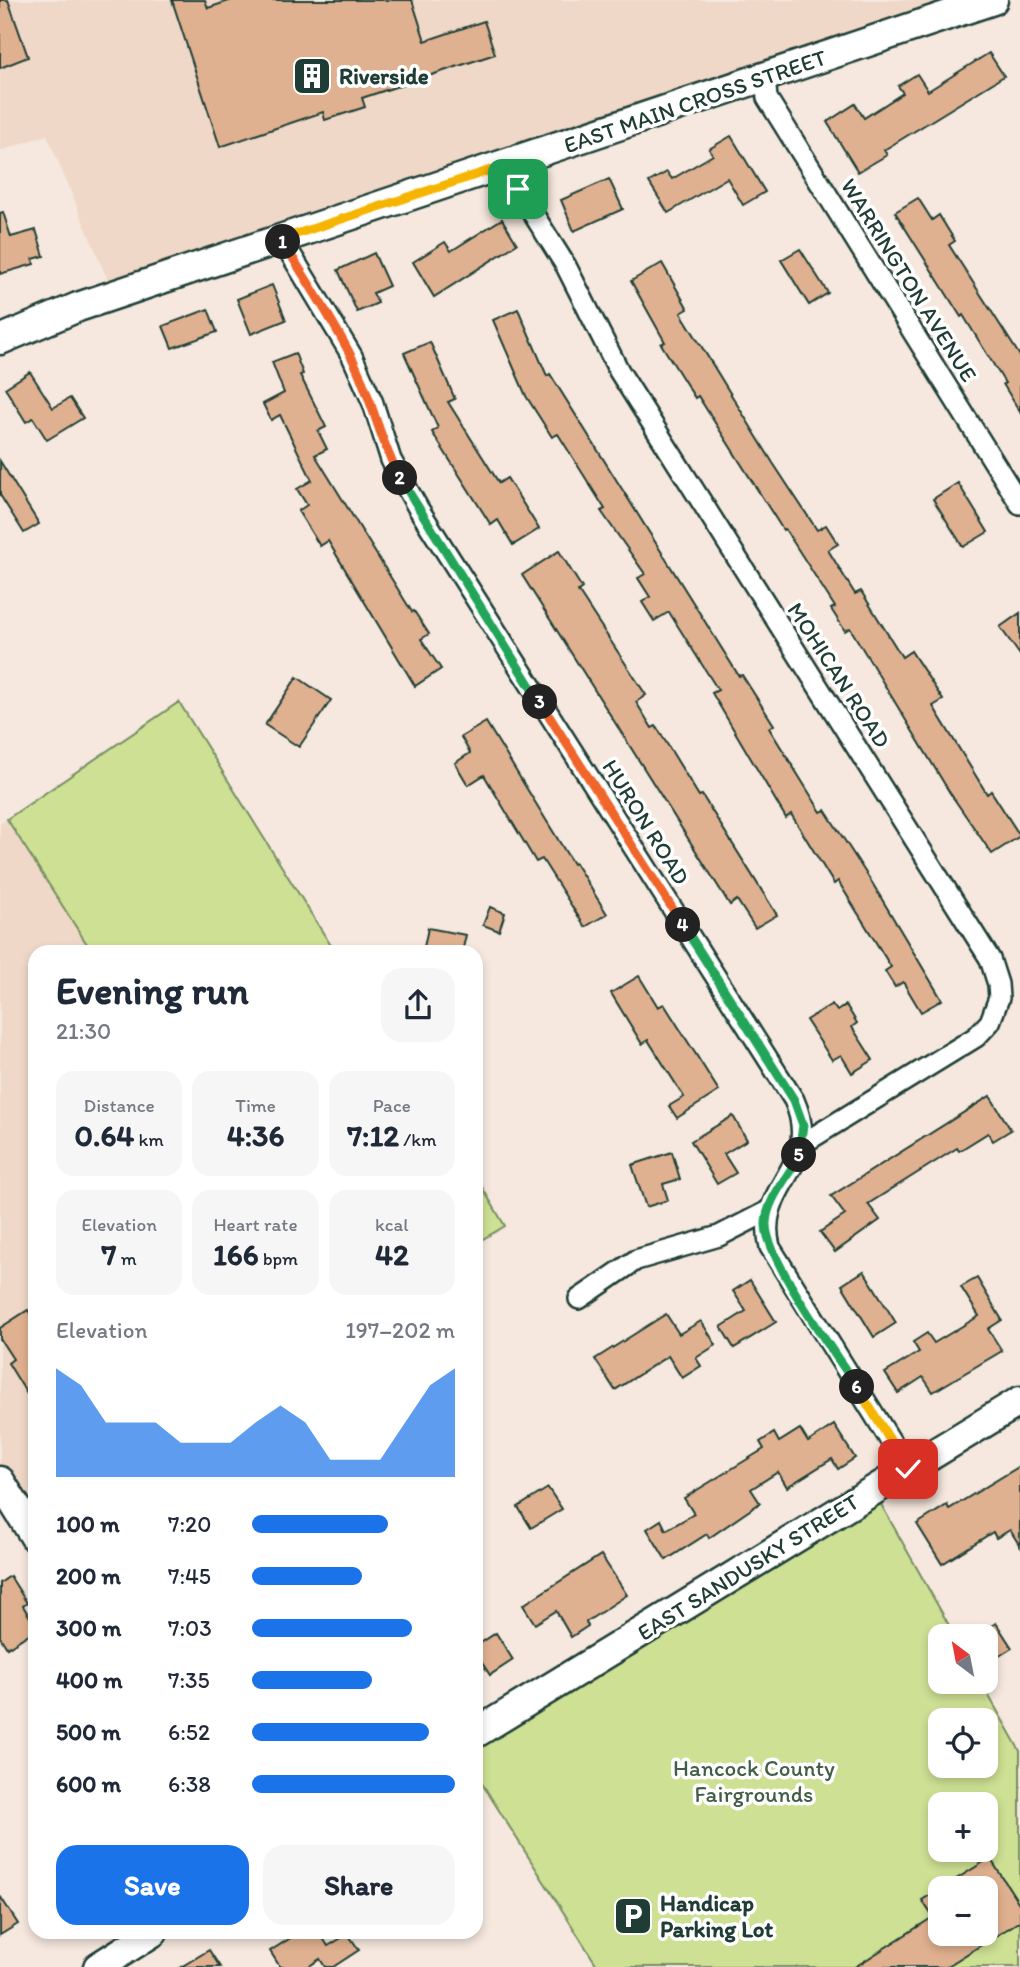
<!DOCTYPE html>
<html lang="en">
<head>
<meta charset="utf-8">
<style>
  body { margin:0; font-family:Itim,sans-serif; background:#f6f6f7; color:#1f2937; height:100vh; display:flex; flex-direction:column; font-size:26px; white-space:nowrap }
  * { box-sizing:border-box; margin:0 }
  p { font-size:23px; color:#747a83 }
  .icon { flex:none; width:38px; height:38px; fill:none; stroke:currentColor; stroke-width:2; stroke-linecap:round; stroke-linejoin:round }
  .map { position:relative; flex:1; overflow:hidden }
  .sheet { position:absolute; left:28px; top:945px; width:455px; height:994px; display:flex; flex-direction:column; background:#fff; border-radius:21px; box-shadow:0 4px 10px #0003 }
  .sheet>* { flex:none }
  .needle { width:46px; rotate:328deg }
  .controls { position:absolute; left:928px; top:1624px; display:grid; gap:14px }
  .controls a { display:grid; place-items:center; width:70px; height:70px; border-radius:14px; background:#fff; box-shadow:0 4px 10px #0003; font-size:35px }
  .pin { position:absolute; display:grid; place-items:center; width:60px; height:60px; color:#fff; margin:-30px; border-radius:14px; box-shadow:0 4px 10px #0006 }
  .km { position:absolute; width:35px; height:35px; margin:-18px; border-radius:50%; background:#222; color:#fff; font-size:19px; line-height:35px; text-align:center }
  .round { display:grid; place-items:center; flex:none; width:74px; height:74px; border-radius:21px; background:#f6f6f7 }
  .overview { display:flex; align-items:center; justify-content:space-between; height:119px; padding:0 28px }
  h1 { font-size:38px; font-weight:700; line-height:52px }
  .stats { display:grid; grid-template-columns:repeat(3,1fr); gap:10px; height:119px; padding:7px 28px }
  .stats div { display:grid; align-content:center; border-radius:18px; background:#f6f6f7; text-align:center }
  .stats b { font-size:30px; font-weight:700 }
  .stats small { font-size:19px; font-weight:400 }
  .stats p { font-size:19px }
  .chart { height:196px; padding:14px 28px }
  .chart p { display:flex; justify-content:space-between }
  .chart svg { width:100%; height:126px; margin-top:7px; fill:#1a73e8; opacity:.7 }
  .cta { display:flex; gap:14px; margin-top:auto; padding:14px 28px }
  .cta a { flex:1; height:80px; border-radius:21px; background:#1a73e8; color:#fff; font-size:28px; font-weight:700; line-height:80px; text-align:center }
  .cta a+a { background:#f6f6f7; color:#1f2937 }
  ul { padding:0 28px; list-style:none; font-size:23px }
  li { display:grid; grid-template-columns:112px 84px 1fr; align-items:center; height:52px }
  li i { height:18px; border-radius:9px; background:#1a73e8 }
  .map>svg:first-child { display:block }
  .built { fill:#efd8c7 }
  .green { fill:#cee094; stroke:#768e64; stroke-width:2; fill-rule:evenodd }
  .building { fill:#e0b190; stroke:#1f3d34; stroke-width:2 }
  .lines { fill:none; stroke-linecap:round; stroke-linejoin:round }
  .minor-casing { stroke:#1f3d34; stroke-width:24 }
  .secondary-casing { stroke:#1f3d34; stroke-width:33 }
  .minor { stroke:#fff; stroke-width:19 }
  .secondary { stroke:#fff; stroke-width:28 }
  .split-1-casing { stroke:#fff; stroke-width:14 }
  .split-2-casing { stroke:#fff; stroke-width:14 }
  .split-3-casing { stroke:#fff; stroke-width:14 }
  .split-4-casing { stroke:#fff; stroke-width:14 }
  .split-5-casing { stroke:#fff; stroke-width:14 }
  .split-6-casing { stroke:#fff; stroke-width:14 }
  .split-7-casing { stroke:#fff; stroke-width:14 }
  .split-1 { stroke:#f5b400; stroke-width:9 }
  .split-2 { stroke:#f0652b; stroke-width:9 }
  .split-3 { stroke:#22a559; stroke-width:9 }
  .split-4 { stroke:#f0652b; stroke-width:9 }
  .split-5 { stroke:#22a559; stroke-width:9 }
  .split-6 { stroke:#22a559; stroke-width:9 }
  .split-7 { stroke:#f5b400; stroke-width:9 }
  .labels { text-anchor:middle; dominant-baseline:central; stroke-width:7; stroke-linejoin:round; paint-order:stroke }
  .poi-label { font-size:23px; font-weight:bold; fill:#1f3d34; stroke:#fff; text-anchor:start }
  .street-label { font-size:23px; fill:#1f3d34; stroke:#fff }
  .park-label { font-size:23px; fill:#425e47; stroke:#fff }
</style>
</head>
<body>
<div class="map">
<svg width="1020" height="1967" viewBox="0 0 1020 1967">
  <rect width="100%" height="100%" fill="#f6e8de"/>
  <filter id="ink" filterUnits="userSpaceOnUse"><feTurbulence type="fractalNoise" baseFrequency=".0143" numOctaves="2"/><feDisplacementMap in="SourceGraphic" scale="14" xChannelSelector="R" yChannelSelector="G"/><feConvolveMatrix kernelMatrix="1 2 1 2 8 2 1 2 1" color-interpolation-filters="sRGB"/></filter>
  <g filter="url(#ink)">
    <g class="built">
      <path d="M0 0H985L114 295 47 135 0 151Z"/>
      <path d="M7 819 92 952H35V1512L0 1481V824Z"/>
    </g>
    <g class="green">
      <path d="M179 702 335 952H92L7 819Z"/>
      <path d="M476 1177 505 1226 476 1243Z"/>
      <path d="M873 1490 955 1636H940V1682H981L1020 1751V1967H598L476 1774V1733ZM940 1720H985V1766H940ZM940 1804H985V1850H940ZM940 1888H985V1934H940Z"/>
    </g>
    <g class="building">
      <path d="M0 0H8L28 57 0 68Z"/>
      <path d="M172 0H205L208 8 232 0H412L425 41 484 21 495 54 362 98 365 107 325 120 323 112 220 147Z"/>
      <path d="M989 53 1004 76 884 150 887 155 858 172 827 122 855 104 864 118 903 93 898 86 917 74 928 91Z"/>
      <path d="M731 136 765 192 743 205 727 178 668 213 649 182 667 172 672 179 713 155 709 149Z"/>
      <path d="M609 179 623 209 574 231 561 200Z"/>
      <path d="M918 198 932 220 939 215 955 241 949 245 1020 356V412L1003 384 1005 383 963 315 961 317 895 212Z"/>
      <path d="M3 212 11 237 36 230 44 256 33 259 34 264 0 274V213Z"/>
      <path d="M502 219 517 244 434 297 413 262 445 242 451 251Z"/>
      <path d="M800 249 828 293 809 305 781 260Z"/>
      <path d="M374 253 389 286 373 293 378 303 357 312 338 270Z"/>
      <path d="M662 263 688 309 681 313 773 463 817 530 826 525 838 544 828 550 855 594 861 591 902 657 911 651 943 700 933 706 987 794 991 791 1020 836 992 854 950 793 850 628 845 631 831 609 835 607 785 529 783 530 698 396 695 398 661 344 665 342 631 281Z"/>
      <path d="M272 285 286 320 251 334 237 299Z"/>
      <path d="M208 309 217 332 172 348 163 326Z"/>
      <path d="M518 309 547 376 550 374 739 676 742 675 774 725 769 728 821 812 825 810 871 881 942 1000 921 1012 903 982 895 987 885 971 891 967 838 881 834 884 791 814 786 818 712 693 718 690 669 612 654 621 642 602 650 597 638 578 645 574 601 511 605 509 558 434 552 437 526 396 493 320Z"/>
      <path d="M430 342 455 399 448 402 499 483 507 478 539 529 513 545 498 520 491 525 432 432 438 428 404 353Z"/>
      <path d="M295 353 303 374 300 375 326 427 318 431 327 449 315 455 412 612 414 611 429 634 421 639 441 669 415 686 328 541 320 546 298 511 307 505 297 489 312 480 280 415 271 420 263 404 284 393 272 362Z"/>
      <path d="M30 372 53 408 70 398 83 418 47 440 33 418 26 422 5 388Z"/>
      <path d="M0 461 39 524 24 533 0 495Z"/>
      <path d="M958 483 988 532 963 547 933 499Z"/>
      <path d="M559 551 582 588 578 591 646 695 636 702 652 728 656 726 699 796 702 795 777 915 755 928 737 900 730 905 522 575Z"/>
      <path d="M1020 613V655L1000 627Z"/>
      <path d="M297 677 331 700 299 747 265 725Z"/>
      <path d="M486 722 573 864 575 863 607 914 585 927 542 859 536 862 484 775 468 785 455 763 470 753 461 737Z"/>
      <path d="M490 907 505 913 499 931 483 925Z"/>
      <path d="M428 928 466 935 462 952H423Z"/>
      <path d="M639 976 658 1007 664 1004 719 1091 677 1118 669 1106 684 1097 648 1040 642 1044 611 993Z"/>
      <path d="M832 1004 837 1011 846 1005 857 1023 852 1027 873 1060 852 1073 841 1055 832 1060 806 1020Z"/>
      <path d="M990 1096 1011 1130 993 1141 988 1133 959 1151 957 1148 868 1204 880 1220 835 1252 820 1232 845 1215 831 1196Z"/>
      <path d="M733 1116 747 1140 724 1154 736 1173 717 1184 691 1141Z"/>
      <path d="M672 1152 680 1179 663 1184 668 1200 646 1207 632 1165Z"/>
      <path d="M864 1271 896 1323 874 1337 842 1285Z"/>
      <path d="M977 1278 1002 1320 988 1329 1002 1351 933 1392 923 1377 898 1393 885 1373 919 1352 913 1342 927 1333 934 1343 979 1316 961 1287Z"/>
      <path d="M750 1280 776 1322 734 1348 721 1327 746 1311 733 1291Z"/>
      <path d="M28 1310 35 1321V1407L8 1363 13 1359 0 1339V1328Z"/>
      <path d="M666 1314 679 1334 701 1321 716 1345 696 1358 701 1366 682 1378 668 1356 615 1390 595 1359Z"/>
      <path d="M834 1425 855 1458 838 1469 832 1459 787 1487 778 1472 751 1489 760 1503 709 1538 707 1534 666 1560 647 1529 661 1520 666 1530 694 1514 684 1498 764 1449 760 1442 774 1433 779 1442 800 1429 808 1442Z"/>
      <path d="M1020 1466V1546L1010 1530 996 1538 993 1532 942 1564 917 1524 947 1505 949 1509Z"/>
      <path d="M548 1488 562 1509 531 1528 518 1507Z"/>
      <path d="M601 1555 627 1595 586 1622 588 1626 571 1637 556 1611 535 1624 523 1605Z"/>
      <path d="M10 1576 27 1603 23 1606 35 1625V1630L7 1648 0 1637V1583Z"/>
      <path d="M996 1623 1012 1648 994 1659 985 1644V1636L979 1634Z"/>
      <path d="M496 1633 513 1660 490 1675 476 1654V1646Z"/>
      <path d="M990 1858 1020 1905V1921L946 1967H855L933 1917 922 1900 940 1889V1934H985V1888H942Z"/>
      <path d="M0 1896 18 1924 0 1935Z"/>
      <path d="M300 1932H319L328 1946 348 1934 359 1950 333 1967H325L320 1959 308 1967H280L270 1951Z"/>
      <path d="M209 1950 220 1967H181Z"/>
    </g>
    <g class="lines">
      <defs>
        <g id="minor">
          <path d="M765 78 767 98 1020 504"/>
          <path d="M503 166 566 266 619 371 990 959 998 984 999 998 990 1022 976 1037 802 1144"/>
          <path d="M281 238 352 356 373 403 391 460 418 508 794 1100C824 1168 754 1184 770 1247L908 1469"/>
          <path d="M579 1299 636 1260 719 1236 768 1211"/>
        </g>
        <g id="secondary">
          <path d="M0 340 78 307 993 0"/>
          <path d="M0 1481 35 1537"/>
          <path d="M476 1733 1020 1401"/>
          <path d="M98 1967 153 1932"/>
        </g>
      </defs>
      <use href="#minor" class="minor-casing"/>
      <use href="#secondary" class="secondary-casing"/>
      <use href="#minor" class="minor"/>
      <use href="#secondary" class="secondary"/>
    </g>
  </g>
  <g class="lines" filter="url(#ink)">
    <defs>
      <path id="split-1" d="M283 242 281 239 503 166 518 189"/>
      <path id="split-2" d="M283 242C306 280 332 318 352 358 372 397 379 440 400 478"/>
      <path id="split-3" d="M400 478 540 702"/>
      <path id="split-4" d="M540 702 683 925"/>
      <path id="split-5" d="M683 925 794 1100 803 1125 799 1155"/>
      <path id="split-6" d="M799 1155C789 1177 767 1198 766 1223 764 1256 836 1355 857 1387"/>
      <path id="split-7" d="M857 1387 908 1469"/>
    </defs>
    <use href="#split-1" class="split-1-casing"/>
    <use href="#split-2" class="split-2-casing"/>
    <use href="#split-3" class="split-3-casing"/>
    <use href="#split-4" class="split-4-casing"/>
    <use href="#split-5" class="split-5-casing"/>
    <use href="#split-6" class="split-6-casing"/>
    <use href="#split-7" class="split-7-casing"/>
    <use href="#split-1" class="split-1"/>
    <use href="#split-2" class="split-2"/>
    <use href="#split-3" class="split-3"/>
    <use href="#split-4" class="split-4"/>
    <use href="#split-5" class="split-5"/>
    <use href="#split-6" class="split-6"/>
    <use href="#split-7" class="split-7"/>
  </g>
  <defs>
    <symbol id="building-square" viewBox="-11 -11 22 22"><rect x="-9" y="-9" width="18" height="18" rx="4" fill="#1f3d34" stroke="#fff"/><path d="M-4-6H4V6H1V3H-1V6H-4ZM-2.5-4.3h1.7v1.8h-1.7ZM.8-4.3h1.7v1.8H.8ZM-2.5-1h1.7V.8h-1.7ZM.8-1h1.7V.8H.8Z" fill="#fff"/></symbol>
    <symbol id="parking-square" viewBox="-11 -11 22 22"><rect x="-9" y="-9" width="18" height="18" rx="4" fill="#1f3d34" stroke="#fff"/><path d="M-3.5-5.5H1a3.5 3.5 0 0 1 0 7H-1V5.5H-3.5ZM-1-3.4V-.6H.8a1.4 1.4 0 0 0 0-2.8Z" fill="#fff"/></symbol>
  </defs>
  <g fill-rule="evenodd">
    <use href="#building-square" x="290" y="54" width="44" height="44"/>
    <use href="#parking-square" x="611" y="1894" width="44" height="44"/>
  </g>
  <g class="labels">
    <g class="poi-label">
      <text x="339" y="76">Riverside</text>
      <text x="660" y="1903">Handicap<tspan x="660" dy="26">Parking Lot</tspan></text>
    </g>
    <g class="street-label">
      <text transform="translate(695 101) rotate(-19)">EAST MAIN CROSS STREET</text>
      <text transform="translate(909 280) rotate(58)">WARRINGTON AVENUE</text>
      <text transform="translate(839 675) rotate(57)">MOHICAN ROAD</text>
      <text transform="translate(646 822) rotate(58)">HURON ROAD</text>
      <text transform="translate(748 1567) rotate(-32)">EAST SANDUSKY STREET</text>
    </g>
    <g class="park-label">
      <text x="754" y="1768">Hancock County<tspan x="754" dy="26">Fairgrounds</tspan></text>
    </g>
  </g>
</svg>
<div class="controls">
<a><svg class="needle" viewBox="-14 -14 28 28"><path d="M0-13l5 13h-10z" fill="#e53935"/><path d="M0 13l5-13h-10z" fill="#747a83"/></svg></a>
<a><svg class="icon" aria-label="locate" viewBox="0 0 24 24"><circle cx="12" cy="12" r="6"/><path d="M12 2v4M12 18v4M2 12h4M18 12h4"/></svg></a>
<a>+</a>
<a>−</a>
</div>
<div class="pin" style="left:518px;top:189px;background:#1e9e55"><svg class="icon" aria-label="arrive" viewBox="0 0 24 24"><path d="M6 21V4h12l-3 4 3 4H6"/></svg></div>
<div class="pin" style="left:908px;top:1469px;background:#d93025"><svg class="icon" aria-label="check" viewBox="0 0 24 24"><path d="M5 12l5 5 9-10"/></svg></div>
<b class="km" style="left:283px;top:242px">1</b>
<b class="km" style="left:400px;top:478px">2</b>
<b class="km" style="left:540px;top:702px">3</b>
<b class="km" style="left:683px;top:925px">4</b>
<b class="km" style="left:799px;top:1155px">5</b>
<b class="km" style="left:857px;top:1387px">6</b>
<section class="sheet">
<div class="overview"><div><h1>Evening run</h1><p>21:30</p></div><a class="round"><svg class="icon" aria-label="share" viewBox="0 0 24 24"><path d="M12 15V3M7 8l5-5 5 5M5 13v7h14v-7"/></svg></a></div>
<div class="stats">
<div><p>Distance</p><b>0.64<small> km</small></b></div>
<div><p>Time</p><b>4:36</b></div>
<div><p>Pace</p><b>7:12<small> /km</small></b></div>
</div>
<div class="stats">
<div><p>Elevation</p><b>7<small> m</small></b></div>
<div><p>Heart rate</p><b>166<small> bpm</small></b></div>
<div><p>kcal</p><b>42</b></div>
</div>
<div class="chart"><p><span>Elevation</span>197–202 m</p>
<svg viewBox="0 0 160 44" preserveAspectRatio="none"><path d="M0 44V6L10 12L20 25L30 25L40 25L50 32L60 32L70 32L80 25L90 19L100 25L110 38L120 38L130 38L140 25L150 12L160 6V44z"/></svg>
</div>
<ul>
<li><b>100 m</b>7:20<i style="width:67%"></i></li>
<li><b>200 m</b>7:45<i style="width:54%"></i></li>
<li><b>300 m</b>7:03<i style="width:79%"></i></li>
<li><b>400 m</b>7:35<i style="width:59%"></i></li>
<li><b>500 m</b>6:52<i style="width:87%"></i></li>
<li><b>600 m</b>6:38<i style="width:100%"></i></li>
</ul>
<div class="cta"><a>Save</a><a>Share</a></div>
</section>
</div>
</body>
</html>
